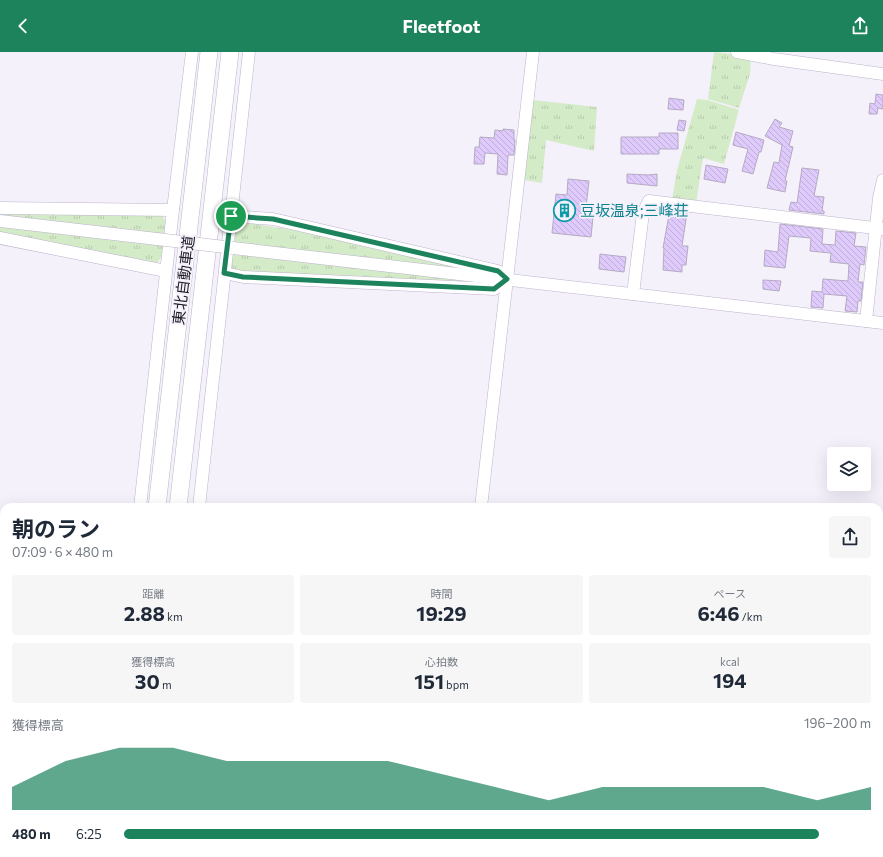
<!DOCTYPE html>
<html lang="ja">
<head>
<meta charset="utf-8">
<style>
  body { margin:0; font-family:Commissioner,"Noto Sans JP",sans-serif; background:#f6f6f7; color:#1f2937; height:100vh; display:flex; flex-direction:column; font-size:15px; white-space:nowrap }
  * { box-sizing:border-box; margin:0 }
  p { font-size:13px; color:#747a83 }
  .icon { flex:none; width:22px; height:22px; fill:none; stroke:currentColor; stroke-width:2; stroke-linecap:round; stroke-linejoin:round }
  .map { position:relative; flex:1; overflow:hidden }
  .drawer { position:absolute; left:0px; top:451px; width:883px; height:354px; display:flex; flex-direction:column; background:#fff; border-radius:12px 12px 0 0; box-shadow:0 4px 16px #0002 }
  .drawer>* { flex:none }
  .fabs { position:absolute; left:827px; top:395px; display:grid; gap:8px }
  .fabs a { display:grid; place-items:center; width:44px; height:44px; border-radius:4px; background:#fff; box-shadow:0 4px 16px #0002; font-size:20px }
  .pin { position:absolute; display:grid; place-items:center; width:34px; height:34px; color:#fff; margin:-17px; border:2px solid #fff; border-radius:50%; box-shadow:0 1px 4px #0007 }
  .round { display:grid; place-items:center; flex:none; width:42px; height:42px; border-radius:4px; background:#f6f6f7 }
  .overview { display:flex; align-items:center; justify-content:space-between; height:68px; padding:0 12px }
  h1 { font-size:22px; font-weight:700; line-height:30px }
  .figures { display:grid; grid-template-columns:repeat(3,1fr); gap:6px; height:68px; padding:4px 12px }
  .figures div { display:grid; align-content:center; border-radius:4px; background:#f6f6f7; text-align:center }
  .figures b { font-size:20px; font-weight:700 }
  .figures small { font-size:11px; font-weight:400 }
  .figures p { font-size:11px }
  .chart { height:112px; padding:8px 12px }
  .chart p { display:flex; justify-content:space-between }
  .chart svg { width:100%; height:72px; margin-top:4px; fill:#1c835d; opacity:.7 }
  ul { padding:0 12px; list-style:none; font-size:13px }
  li { display:grid; grid-template-columns:64px 48px 1fr; align-items:center; height:30px }
  li i { height:10px; border-radius:5px; background:#1c835d }
  header { display:flex; justify-content:space-between; align-items:center; height:52px; padding:0 12px; background:#1c835d; color:#fff; font-size:18px; font-weight:700 }
  .map>svg:first-child { display:block }
  .grass { fill:url(#grass-tufts) }
  .building { fill:url(#building-back-hatch); stroke:#b4aac3 }
  .lines { fill:none; stroke-linecap:round; stroke-linejoin:round }
  .minor-casing { stroke:#bdb3cc; stroke-width:13 }
  .highway-casing { stroke:#bdb3cc; stroke-width:18 }
  .minor { stroke:#fff; stroke-width:12 }
  .highway { stroke:#fff; stroke-width:17 }
  .minor-bridge-casing { stroke:#bdb3cc; stroke-width:13; stroke-linecap:butt }
  .minor-bridge { stroke:#fff; stroke-width:12 }
  .route-casing { stroke:#fff; stroke-width:8 }
  .route { stroke:#1c835d; stroke-width:5 }
  .labels { text-anchor:middle; dominant-baseline:central; stroke-width:3.5; stroke-linejoin:round; paint-order:stroke }
  .culture-label { font-size:15px; fill:#0d838f; stroke:#f5f1fb; text-anchor:start }
  .street-label { font-size:15px; fill:#211d26; stroke:#f5f1fb }
</style>
</head>
<body>
<header><svg class="icon" aria-label="back" viewBox="0 0 24 24"><path d="M15 5l-7 7 7 7"/></svg>Fleetfoot<svg class="icon" aria-label="share" viewBox="0 0 24 24"><path d="M12 15V3M7 8l5-5 5 5M5 13v7h14v-7"/></svg></header>
<div class="map">
<svg width="883" height="805" viewBox="0 0 883 805">
  <defs>
    <pattern id="grass-tufts" width="24" height="20" patternUnits="userSpaceOnUse"><rect width="24" height="20" fill="#d4ebc8"/><path d="M3 7l-1-3M5 7V3M7 7l1-3M15 17l-1-3M17 17v-4M19 17l1-3" fill="none" stroke="#b6c9ac"/></pattern>
    <pattern id="building-back-hatch" width="6" height="6" patternUnits="userSpaceOnUse"><rect width="6" height="6" fill="#dfcafc"/><path d="M-1 5l2 2M0 0l6 6M5-1l2 2" fill="none" stroke="#bfadd8"/></pattern>
  </defs>
  <rect width="100%" height="100%" fill="#f5f1fb"/>
  <g class="grass">
    <path d="M714 0 751 4 750 22 739 56 708 47Z"/>
    <path d="M697 47 708 48 739 58 724 112 703 106 696 151 672 148 677 118Z"/>
    <path d="M533 48 597 55 594 99 546 88 542 131 524 128Z"/>
    <path d="M0 156 160 161C167 168 166 174 166 183L0 164Z"/>
    <path d="M243 170 292 178 494 220 232 191C233 180 232 175 243 170Z"/>
    <path d="M0 174 164 194C163 201 162 207 155 212L0 181Z"/>
    <path d="M230 202 486 230V232L283 226 231 217Z"/>
  </g>
  <g class="building">
    <path d="M876 42 883 43V57L878 56 877 62H869L870 51 875 52Z"/>
    <path d="M669 46 684 48 683 58 668 57Z"/>
    <path d="M775 67 782 71 779 75 793 79 789 94 793 95 785 129H787L785 140 767 136 774 110 779 111 782 93 765 84Z"/>
    <path d="M679 68 686 69 684 79 677 78Z"/>
    <path d="M503 77 514 78V88H515L514 103H508L507 123 497 122 498 102 485 101 484 112H474L475 95H479L480 85 494 86 495 78 503 79Z"/>
    <path d="M736 80 764 88 761 100H759L753 122 742 119 748 97 733 93Z"/>
    <path d="M659 81H678V97H659V102H621V85H659Z"/>
    <path d="M706 113 728 117 725 131 704 127Z"/>
    <path d="M802 116 819 118 814 144 824 145 822 159H824V162L789 158 791 150 797 151Z"/>
    <path d="M627 122 648 123 657 122V134L627 131Z"/>
    <path d="M568 127 589 129 585 164 593 165 591 185 552 181 556 142 567 143Z"/>
    <path d="M664 158 687 161 682 194H688L686 213H682V220L663 218 664 196H663L669 163H664Z"/>
    <path d="M780 172 823 177 822 192 835 193 836 179 856 181 854 194 866 195 864 213 860 212 858 230H863L861 249H858L857 260 845 259 847 244 824 242 823 256 811 255 812 239 822 240 823 227 848 229 849 212 830 210 831 201 810 199 811 186 789 184 785 216 764 214 765 198 778 200Z"/>
    <path d="M600 202 626 205 624 220 599 217Z"/>
    <path d="M763 228 781 229 779 239 763 237Z"/>
  </g>
  <g class="lines">
    <defs>
      <g id="minor">
        <path d="M737 0 774 7 883 22"/>
        <path d="M0 156 173 158"/>
        <path d="M0 169 157 187"/>
        <path d="M0 186 166 219"/>
        <path d="M233 196 883 271"/>
        <path d="M225 221 243 225 494 237 507 227 498 219 273 167 231 164"/>
        <path d="M633 242 643 161 649 149 883 177"/>
        <path d="M866 269 879 146 883 128"/>
        <path d="M140 455 173 158 192 0"/>
        <path d="M199 455 249 0"/>
        <path d="M481 455 533 0"/>
        <path d="M99 805 100 801"/>
        <path d="M165 805 166 801"/>
        <path d="M443 805V801"/>
      </g>
      <g id="highway">
        <path d="M157 455 209 0"/>
        <path d="M178 455 230 0"/>
        <path d="M117 805 118 801"/>
        <path d="M138 805 139 801"/>
      </g>
    </defs>
    <use href="#minor" class="minor-casing"/>
    <use href="#highway" class="highway-casing"/>
    <use href="#minor" class="minor"/>
    <use href="#highway" class="highway"/>
    <defs>
      <path id="minor-bridge" d="M157 187 233 196"/>
    </defs>
    <use href="#minor-bridge" class="minor-bridge-casing"/>
    <use href="#minor-bridge" class="minor-bridge"/>
  </g>
  <g class="lines">
    <defs>
      <path id="route" d="M231 164 273 167 498 219 507 227 494 237 243 225 224 221Z"/>
    </defs>
    <use href="#route" class="route-casing"/>
    <use href="#route" class="route"/>
  </g>
  <defs>
    <symbol id="building-ring" viewBox="-11 -11 22 22"><circle r="9.5" fill="#f5f1fb" stroke="#0f9aa8" stroke-width="1.5"/><path d="M-4-6H4V6H1V3H-1V6H-4ZM-2.5-4.3h1.7v1.8h-1.7ZM.8-4.3h1.7v1.8H.8ZM-2.5-1h1.7V.8h-1.7ZM.8-1h1.7V.8H.8Z" fill="#0f9aa8"/></symbol>
  </defs>
  <g fill-rule="evenodd">
    <use href="#building-ring" x="552" y="146" width="25" height="25"/>
  </g>
  <g class="labels">
    <g class="culture-label">
      <text x="580" y="158">豆坂温泉;三峰荘</text>
    </g>
    <g class="street-label">
      <text transform="translate(183 228) rotate(-83)">東北自動車道</text>
    </g>
  </g>
</svg>
<div class="fabs">
<a><svg class="icon" aria-label="layers" viewBox="0 0 24 24"><path d="M12 4l9 5-9 5-9-5zM3 14l9 5 9-5"/></svg></a>
</div>
<div class="pin" style="left:231px;top:164px;background:#1e9e55"><svg class="icon" aria-label="arrive" viewBox="0 0 24 24"><path d="M6 21V4h12l-3 4 3 4H6"/></svg></div>
<section class="drawer">
<div class="overview"><div><h1>朝のラン</h1><p>07:09 · 6 × 480 m</p></div><a class="round"><svg class="icon" aria-label="share" viewBox="0 0 24 24"><path d="M12 15V3M7 8l5-5 5 5M5 13v7h14v-7"/></svg></a></div>
<div class="figures">
<div><p>距離</p><b>2.88<small> km</small></b></div>
<div><p>時間</p><b>19:29</b></div>
<div><p>ペース</p><b>6:46<small> /km</small></b></div>
</div>
<div class="figures">
<div><p>獲得標高</p><b>30<small> m</small></b></div>
<div><p>心拍数</p><b>151<small> bpm</small></b></div>
<div><p>kcal</p><b>194</b></div>
</div>
<div class="chart"><p><span>獲得標高</span>196–200 m</p>
<svg viewBox="0 0 160 44" preserveAspectRatio="none"><path d="M0 44V30L10 14L20 6L30 6L40 14L50 14L60 14L70 14L80 22L90 30L100 38L110 30L120 30L130 30L140 30L150 38L160 30V44z"/></svg>
</div>
<ul>
<li><b>480 m</b>6:25<i style="width:93%"></i></li>
</ul>
</section>
</div>
</body>
</html>
